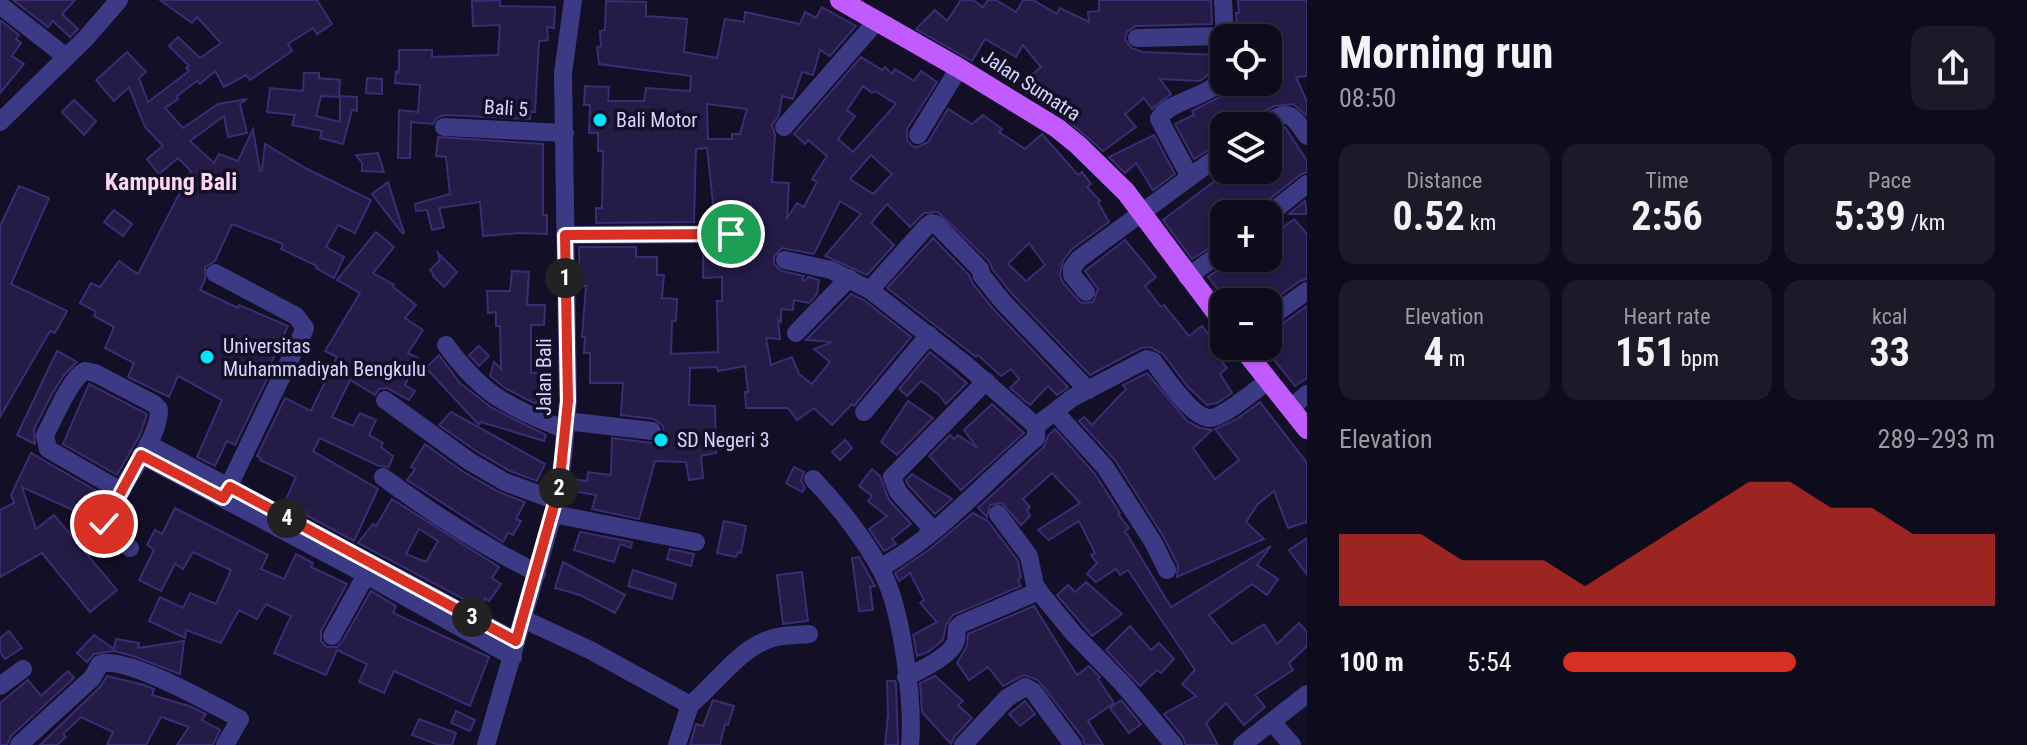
<!DOCTYPE html>
<html lang="en">
<head>
<meta charset="utf-8">
<style>
  body { margin:0; font-family:"Roboto Condensed",sans-serif; background:#1c1929; color:#f1f3f6; height:100vh; display:flex; flex-direction:column; font-size:30px; white-space:nowrap }
  * { box-sizing:border-box; margin:0 }
  p { font-size:26px; color:#9b9ba3 }
  .icon { flex:none; width:44px; height:44px; fill:none; stroke:currentColor; stroke-width:2; stroke-linecap:round; stroke-linejoin:round }
  .map { position:relative; flex:1; overflow:hidden }
  .details { display:flex; flex-direction:column; background:#0e0b1c; width:720px }
  .details>* { flex:none }
  .buttons { position:absolute; left:1210px; top:24px; display:grid; gap:16px }
  .buttons a { display:grid; place-items:center; width:72px; height:72px; border-radius:16px; background:#0e0b1c; box-shadow:0 2px 6px #0004,0 0 0 2px #2e2b3b; font-size:40px }
  .pin { position:absolute; display:grid; place-items:center; width:68px; height:68px; color:#fff; margin:-34px; border:4px solid #fff; border-radius:50%; box-shadow:0 2px 8px #0007 }
  .km { position:absolute; width:40px; height:40px; margin:-20px; border-radius:50%; background:#222; color:#fff; font-size:22px; line-height:40px; text-align:center }
  .round { display:grid; place-items:center; flex:none; width:84px; height:84px; border-radius:16px; background:#1c1929 }
  .summary { display:flex; align-items:center; justify-content:space-between; height:136px; padding:0 32px }
  h1 { font-size:44px; font-weight:700; line-height:60px }
  .stats { display:grid; grid-template-columns:repeat(3,1fr); gap:12px; height:136px; padding:8px 32px }
  .stats div { display:grid; align-content:center; border-radius:16px; background:#1c1929; text-align:center }
  .stats b { font-size:40px; font-weight:700 }
  .stats small { font-size:22px; font-weight:400 }
  .stats p { font-size:22px }
  .chart { height:224px; padding:16px 32px }
  .chart p { display:flex; justify-content:space-between }
  .chart svg { width:100%; height:144px; margin-top:8px; fill:#d93025; opacity:.7 }
  ul { padding:0 32px; list-style:none; font-size:26px }
  li { display:grid; grid-template-columns:128px 96px 1fr; align-items:center; height:60px }
  li i { height:20px; border-radius:10px; background:#d93025 }
  main { display:flex; flex:1; min-height:0 }
  .map>svg:first-child { display:block }
  .building { fill:#241b47; stroke:#3b2d73; stroke-width:2; fill-rule:evenodd }
  .lines { fill:none; stroke-linecap:round; stroke-linejoin:round }
  .minor { stroke:#3d3a85; stroke-width:18 }
  .major { stroke:#c25bff; stroke-width:20 }
  .route-casing { stroke:#fff; stroke-width:16 }
  .route { stroke:#d93025; stroke-width:10 }
  .poi-dot { fill:#00e5ff; stroke:#130f26; stroke-width:3 }
  .labels { text-anchor:middle; dominant-baseline:central; stroke-width:7; stroke-linejoin:round; paint-order:stroke }
  .street-label { font-size:20px; fill:#d9d4ff; stroke:#130f26 }
  .poi-label { font-size:20px; fill:#d9d4ff; stroke:#130f26; text-anchor:start }
  .quarter-label { font-size:24px; font-weight:bold; fill:#ffd6f0; stroke:#130f26 }
</style>
</head>
<body>
<main>
<div class="map">
<svg width="1307" height="745" viewBox="0 0 1307 745">
  <rect width="100%" height="100%" fill="#130f26"/>
  <g class="building">
    <path d="M13 0H75L62 14 78 29 70 37 53 21 48 27Z"/>
    <path d="M160 0H317L332 24 317 34 313 28 288 44 292 51 250 80 246 75 224 87 215 71 200 84 197 81 177 96 178 99 165 108 183 128 218 104 247 99 240 104 247 133 228 137 224 116 190 141 214 163 219 154 238 161 253 129 260 171 262 170 265 144 307 169 371 200 355 233 338 225 326 247 344 257 334 278 316 268 317 266 281 249 283 244 232 224 215 261 205 267V280L200 290 238 308 239 305 288 326 265 377 267 379 235 445 227 441 215 466 197 457 222 400 178 376 169 397 128 377 134 363 105 348 114 327 94 316 96 312 80 303 91 283 100 287 119 261 138 274 191 171 178 158 159 174 147 159 163 146 145 127 129 87 114 101 96 80 127 52 146 72 139 78 148 102 189 71 186 68 189 66 169 46 178 37 200 58 221 43 197 17 192 23Z"/>
    <path d="M500 0V6L555 7 554 28 547 27 548 40 539 41 535 112H530V119L445 115 438 117 433 124 411 122 410 158H398L399 110 418 112 420 85 395 83 396 71 399 72V50H432V57L498 55 500 25 473 26 472 1Z"/>
    <path d="M961 0H973L983 7 988 0H996L1016 12 1023 0H1033L1057 14 1060 8 1089 22 1088 12 1099 11V0H1211L1212 24 1136 26 1127 32 1125 39 1131 48 1143 52 1217 55V68L1200 81 1160 79 1171 94 1152 109 1144 98 1125 114 1136 127 1103 151 1065 118 1046 106 1050 101 1034 86 1027 93 1019 85 1041 67 1023 45 1016 57 985 39 972 61 916 29 935 10 947 21Z"/>
    <path d="M1238 0H1307V76L1296 77 1307 102V116L1293 104 1274 106 1255 116 1250 126H1224V140L1194 159 1175 124 1194 115 1192 111 1249 82H1268V38H1237L1236 13H1239Z"/>
    <path d="M606 1 646 2V16L687 19 684 52 717 58 725 19 744 22 745 12 800 24 805 12 816 18 822 7 856 26 830 56 820 50 813 75 802 72 793 99 782 96 779 115 772 125 775 135 772 182 789 183 787 218 797 203 804 207 817 182 812 179 827 156 808 140 805 144 794 134 861 57 882 70 885 67 892 74 895 69 914 81 921 71 937 82 907 129V140L912 146 918 147 928 142 948 109 972 124 983 115 1002 129 999 132 1025 149 1042 134 1078 175 1082 172 1091 184 1087 187 1100 201 1098 202 1109 222 1072 249 1063 261 1060 275 1063 283 1081 303 1093 302 1098 289 1085 271 1125 240 1156 277 1145 286 1161 307 1164 305 1189 336 1202 326 1215 343 1210 347 1227 368 1220 374 1232 393 1217 403 1207 405 1188 387 1163 354 1150 347 1141 348 1090 375 1012 294 993 270 989 261 938 212 924 213 910 227 887 204 871 223 894 245 867 275 825 256 861 214 840 201 814 254 782 248 774 257V264L782 271 804 276 802 279 805 281 808 277 819 280 817 294 809 303 794 300 793 310 781 309V322L778 320 780 339 766 338 771 365 792 357 799 374 812 384 830 362 814 349 832 342 806 340 851 294 864 300 911 337 854 406 852 404 832 425 814 408 797 420 788 408H746L745 392H748L745 366 718 371 717 367 690 368 689 405 715 406 716 453 701 456 703 478 689 480 686 462 655 461 639 519 592 509 596 495 571 491 572 479 587 481 588 472 611 475 612 438 651 443 661 439 664 432 663 426 654 419 621 415 623 383H590V353H584L585 337H582L586 286H580L579 247H636V257H657V275H664L662 298 677 299 676 321H672L671 354 718 352 717 301H722V277L703 278V249H732V246L751 245 749 223 715 222 707 148 696 149 694 222 596 223V208H602L603 151H598V133H589L590 105H584L585 86 609 87 608 101H644L646 88 690 91 691 76 599 64 597 47 601 46 600 31 605 30ZM863 86 872 93 875 91 896 104 853 152 838 139 855 116 847 110ZM707 104 747 109 740 134H732V139H708ZM871 155 892 174 873 194 850 179ZM1029 243 1045 265 1026 281 1008 264Z"/>
    <path d="M0 20 19 35 16 39 21 43 12 56 24 64 0 93Z"/>
    <path d="M304 73H319V78L340 80 339 97 321 96 316 116 340 122V96L357 97V111L352 110 343 144 320 138 322 131 292 125 295 115 267 112 270 88 303 91Z"/>
    <path d="M367 78 382 79V94L366 93Z"/>
    <path d="M74 100 96 121 84 135 62 112Z"/>
    <path d="M1285 127 1307 161V172L1300 175 1261 206 1256 214H1224V239L1192 259 1163 220 1216 180 1213 175 1224 167V170H1268V136Z"/>
    <path d="M1154 135 1175 174 1153 190 1136 163 1125 173 1109 157Z"/>
    <path d="M438 137 543 144V215H547V234L519 233 483 236 480 202 439 208 444 227 432 230 427 210 416 211 415 204 450 194 446 157 436 156Z"/>
    <path d="M378 153 384 172 362 171V163L356 155Z"/>
    <path d="M388 182 404 233H402L372 194Z"/>
    <path d="M19 186 49 198 11 284 67 311 55 333 50 331 0 417V226Z"/>
    <path d="M1305 201 1307 214H1289Z"/>
    <path d="M114 210 132 224 123 236 104 222Z"/>
    <path d="M1294 219 1307 234V279L1300 281 1268 304V302H1228L1208 277 1227 264 1229 267 1240 259 1242 262 1248 258H1268V239Z"/>
    <path d="M376 232 394 247 373 273 394 285 393 287 416 305 405 318 423 330 408 353 418 358 405 385 415 391 409 400 387 388 379 389 375 395 350 380 332 417 353 426 360 413 376 420 369 435 383 443 381 447 393 456 389 467 379 466 320 438 313 451 378 489 354 541 306 515 307 512 285 502 296 477 260 460 261 458 257 456 285 398 311 411 337 357 325 351 360 293 337 280Z"/>
    <path d="M933 238 969 275 973 284 994 310 1068 387 1057 395 1048 386 1030 405 1010 388 1019 379 1011 369 1001 376 978 355 976 357 887 288Z"/>
    <path d="M438 253 457 272 444 287 433 276 434 275 430 270 440 260Z"/>
    <path d="M512 271 529 272 527 305H545L544 325H531V373L549 372V387H542L536 404 505 388 490 376 494 362 501 369 500 326H496V312L488 313 487 291H510Z"/>
    <path d="M1307 306V378L1295 386 1268 352V331L1275 329Z"/>
    <path d="M479 346 489 356 479 366 469 355Z"/>
    <path d="M57 351 77 362 64 375 52 394 34 429 35 444 17 435Z"/>
    <path d="M930 352 967 383 946 404 939 395 921 381 907 396 899 389Z"/>
    <path d="M439 355 460 383 492 408 546 435 544 441 481 422 479 425 426 368Z"/>
    <path d="M1147 373 1187 421 1200 428 1212 430 1193 448 1215 479 1239 460 1215 429 1237 419 1260 402 1307 463V522L1288 528 1274 491 1258 504 1246 522 1264 539 1177 577 1178 565 1163 536 1115 460 1079 421 1084 417 1092 425 1126 389 1123 385Z"/>
    <path d="M89 384 147 414 140 435 117 475 63 444Z"/>
    <path d="M908 401 933 418 897 455 881 442Z"/>
    <path d="M992 404 1024 433 961 490 929 456 950 435 954 439 958 435 977 448 964 430Z"/>
    <path d="M451 412 545 464 537 481 510 471 476 451 439 425Z"/>
    <path d="M1055 429 1095 474 1120 513 1118 514 1129 528 1125 531 1171 607 1271 546 1257 565 1278 579 1267 595 1252 584 1209 615 1232 644 1264 624 1277 644 1299 623 1307 632V646L1289 663 1293 670 1255 695 1265 707 1244 725 1226 703 1206 723 1218 745H1186L1183 737 1164 714 1196 696 1182 684 1195 670 1128 570 1120 575 1116 569 1096 582 1087 574 1097 563 1091 555 1095 553 1079 521 1049 540 1038 530 1080 503 1052 473 1023 499 1030 507 1027 510 1030 516 1021 525 1002 503 990 505 987 517 978 508 1044 447 1048 436Z"/>
    <path d="M845 440 852 448 840 460 832 452Z"/>
    <path d="M425 444 462 471 499 492 525 502 516 519 521 521 513 535 508 533 503 542 407 480 415 469 411 467Z"/>
    <path d="M31 453 105 496 93 519 22 487 36 529 54 515 117 590 90 612 42 553 0 577V510L14 503 11 495Z"/>
    <path d="M794 467 804 472 801 481 805 488 802 492 786 483Z"/>
    <path d="M872 469 880 476 889 500 911 524 892 539 896 544 884 551 869 529 887 516 868 501 872 496 859 486Z"/>
    <path d="M912 474 923 481 952 499 935 514 908 485 906 480Z"/>
    <path d="M392 499 499 567 492 578 501 584 489 601 485 598 480 608 358 543 373 524 376 526ZM419 529 438 541 426 562 406 554Z"/>
    <path d="M175 508 268 555 261 569 284 579 296 554 313 563 311 567 347 584 321 631V641L327 647H337L342 642 371 591 396 606 393 613 489 657 470 706 394 671 384 693 359 682 367 664 337 650 326 675 274 653 291 616 266 604 257 619 239 610 221 643 186 630 185 638 149 621 160 597 183 608 190 593 216 604 231 570 193 552 183 569 175 564 161 591 139 580 154 550 147 545 155 530 162 534Z"/>
    <path d="M973 513 988 521 1018 561 1021 577 1018 580 1021 586 953 615 946 625 943 640 928 652 917 656 913 635 937 622 920 603 924 600 910 573 899 581 895 573 930 549Z"/>
    <path d="M724 521 746 526 741 553 738 552 736 557 717 553Z"/>
    <path d="M580 532 632 542 631 548 620 544 614 562 574 550Z"/>
    <path d="M1307 538V575L1289 550Z"/>
    <path d="M670 549 694 554 691 566 667 559Z"/>
    <path d="M859 557 875 586 870 587 873 610 859 611 852 558Z"/>
    <path d="M563 562 625 595 615 613 580 595 555 588Z"/>
    <path d="M633 570 676 584 672 599 628 586Z"/>
    <path d="M802 572 808 621 783 624 777 575Z"/>
    <path d="M1086 582 1122 614 1092 636 1057 595 1068 585 1075 592Z"/>
    <path d="M1034 606 1077 675 1089 666 1100 677 1098 679 1114 703 1088 721 1103 745H1085L1083 738 1038 680 1024 675 1003 686 988 667 969 680 957 663 967 646 968 634Z"/>
    <path d="M1130 626 1151 650 1159 643 1174 659 1161 673 1157 670 1140 686 1106 650Z"/>
    <path d="M9 631 22 648 5 659 0 652V638Z"/>
    <path d="M94 635 114 649 116 639 139 643 138 648 184 641 180 674 133 656 114 651 94 654 87 662 77 653Z"/>
    <path d="M68 671 74 678 11 736 7 745H0V703L28 680 41 696Z"/>
    <path d="M107 676 144 685 154 689 152 695 189 706 206 714 202 720 220 730 213 745H177L189 727 161 717 146 745H107L113 732 81 717 63 734 66 737 57 745H40L100 687Z"/>
    <path d="M935 676 963 701 958 705 972 718 954 737 951 744 922 712 920 683Z"/>
    <path d="M887 681H895L896 684 898 745H885L888 714Z"/>
    <path d="M713 700 734 706 728 725 725 724 720 745H690L696 724 703 726Z"/>
    <path d="M1121 700 1141 724 1129 733 1110 708Z"/>
    <path d="M1025 701 1035 714 1020 726 1009 714Z"/>
    <path d="M456 711 475 720 470 731 451 723Z"/>
    <path d="M419 719 456 733 452 745H439L412 735Z"/>
  </g>
  <g class="lines">
    <g class="minor">
      <path d="M1223 0 1225 38"/>
      <path d="M0 5 65 56"/>
      <path d="M1137 38 1225 36"/>
      <path d="M0 122 86 38 119 0"/>
      <path d="M1262 126C1288 109 1290 111 1307 136"/>
      <path d="M444 127 565 133"/>
      <path d="M784 127 876 22"/>
      <path d="M918 135 959 68"/>
      <path d="M1190 177 1159 119C1169 100 1209 98 1224 77"/>
      <path d="M1268 215 1307 184"/>
      <path d="M565 235 731 234"/>
      <path d="M785 260 831 270 870 290 965 364 1036 426 1072 398 1147 359 1153 361C1164 375 1192 419 1210 418 1222 418 1256 390 1268 381"/>
      <path d="M215 273 296 316 305 328 224 496"/>
      <path d="M1187 277 1224 251"/>
      <path d="M870 290 926 227 931 223 936 224 980 269 982 276 1003 302 1088 390"/>
      <path d="M1086 292 1072 275V268L1079 259 1224 152"/>
      <path d="M1268 319 1307 291"/>
      <path d="M796 333 849 278"/>
      <path d="M446 345C484 397 508 406 566 430"/>
      <path d="M85 371 95 373 154 404 159 409C160 433 133 469 121 491L48 449 45 435C54 419 70 378 85 371Z"/>
      <path d="M385 400 469 461 505 482 557 501"/>
      <path d="M1291 408 1307 394"/>
      <path d="M864 412 929 335"/>
      <path d="M1055 412 1105 467 1153 542 1167 570"/>
      <path d="M566 421 652 431"/>
      <path d="M148 444 516 641"/>
      <path d="M141 455 352 567 513 657"/>
      <path d="M383 477C431 513 483 546 537 573"/>
      <path d="M813 479C838 505 867 542 883 574 902 611 914 704 910 745"/>
      <path d="M121 491 104 525 130 548"/>
      <path d="M553 514 696 542"/>
      <path d="M998 514 1029 556 1035 585 1041 594 1074 634 1122 683 1174 745"/>
      <path d="M934 531 898 492 892 477 986 381"/>
      <path d="M880 568C940 535 984 482 1036 438V426"/>
      <path d="M523 619 590 650 690 705 677 745"/>
      <path d="M332 636 366 575"/>
      <path d="M906 677C919 671 951 656 956 641 957 637 956 632 957 628L961 624 1039 591"/>
      <path d="M0 686 23 669"/>
      <path d="M690 705C716 684 742 644 777 637 787 635 799 635 809 634"/>
      <path d="M1272 722 1292 745"/>
      <path d="M19 745 92 678 100 664C126 655 213 705 240 719L225 745"/>
      <path d="M486 745 557 501 563 457 568 401 563 73 573 0"/>
      <path d="M963 745 1007 698 1025 687 1033 691 1073 745"/>
      <path d="M1242 745 1307 694"/>
    </g>
    <g class="major">
      <path d="M840 0 959 68 1057 128 1078 145 1126 192 1224 323"/>
      <path d="M1241 346 1307 429"/>
    </g>
  </g>
  <g class="lines">
    <defs>
      <path id="route" d="M104 524 141 455 223 498 230 487 516 641 559 488 568 401 565 235 731 234"/>
    </defs>
    <use href="#route" class="route-casing"/>
    <use href="#route" class="route"/>
  </g>
  <g class="poi-dot">
    <circle cx="600" cy="120" r="8"/>
    <circle cx="207" cy="357" r="8"/>
    <circle cx="661" cy="440" r="8"/>
  </g>
  <g class="labels">
    <g class="street-label">
      <text transform="translate(1031 85) rotate(33)">Jalan Sumatra</text>
      <text transform="translate(506 108) rotate(4)">Bali 5</text>
      <text transform="translate(544 377) rotate(-90)">Jalan Bali</text>
    </g>
    <g class="poi-label">
      <text x="616" y="120">Bali Motor</text>
      <text x="223" y="346">Universitas<tspan x="223" dy="23">Muhammadiyah Bengkulu</tspan></text>
      <text x="677" y="440">SD Negeri 3</text>
    </g>
    <g class="quarter-label">
      <text x="171" y="182">Kampung Bali</text>
    </g>
  </g>
</svg>
<div class="buttons">
<a><svg class="icon" aria-label="locate" viewBox="0 0 24 24"><circle cx="12" cy="12" r="6"/><path d="M12 2v4M12 18v4M2 12h4M18 12h4"/></svg></a>
<a><svg class="icon" aria-label="layers" viewBox="0 0 24 24"><path d="M12 4l9 5-9 5-9-5zM3 14l9 5 9-5"/></svg></a>
<a>+</a>
<a>−</a>
</div>
<div class="pin" style="left:731px;top:234px;background:#1e9e55"><svg class="icon" aria-label="arrive" viewBox="0 0 24 24"><path d="M6 21V4h12l-3 4 3 4H6"/></svg></div>
<div class="pin" style="left:104px;top:524px;background:#d93025"><svg class="icon" aria-label="check" viewBox="0 0 24 24"><path d="M5 12l5 5 9-10"/></svg></div>
<b class="km" style="left:565px;top:278px">1</b>
<b class="km" style="left:559px;top:488px">2</b>
<b class="km" style="left:472px;top:617px">3</b>
<b class="km" style="left:287px;top:518px">4</b>
</div>
<section class="details">
<div class="summary"><div><h1>Morning run</h1><p>08:50</p></div><a class="round"><svg class="icon" aria-label="share" viewBox="0 0 24 24"><path d="M12 15V3M7 8l5-5 5 5M5 13v7h14v-7"/></svg></a></div>
<div class="stats">
<div><p>Distance</p><b>0.52<small> km</small></b></div>
<div><p>Time</p><b>2:56</b></div>
<div><p>Pace</p><b>5:39<small> /km</small></b></div>
</div>
<div class="stats">
<div><p>Elevation</p><b>4<small> m</small></b></div>
<div><p>Heart rate</p><b>151<small> bpm</small></b></div>
<div><p>kcal</p><b>33</b></div>
</div>
<div class="chart"><p><span>Elevation</span>289–293 m</p>
<svg viewBox="0 0 160 44" preserveAspectRatio="none"><path d="M0 44V22L10 22L20 22L30 30L40 30L50 30L60 38L70 30L80 22L90 14L100 6L110 6L120 14L130 14L140 22L150 22L160 22V44z"/></svg>
</div>
<ul>
<li><b>100 m</b>5:54<i style="width:54%"></i></li>
</ul>
</section>
</main>
</body>
</html>
